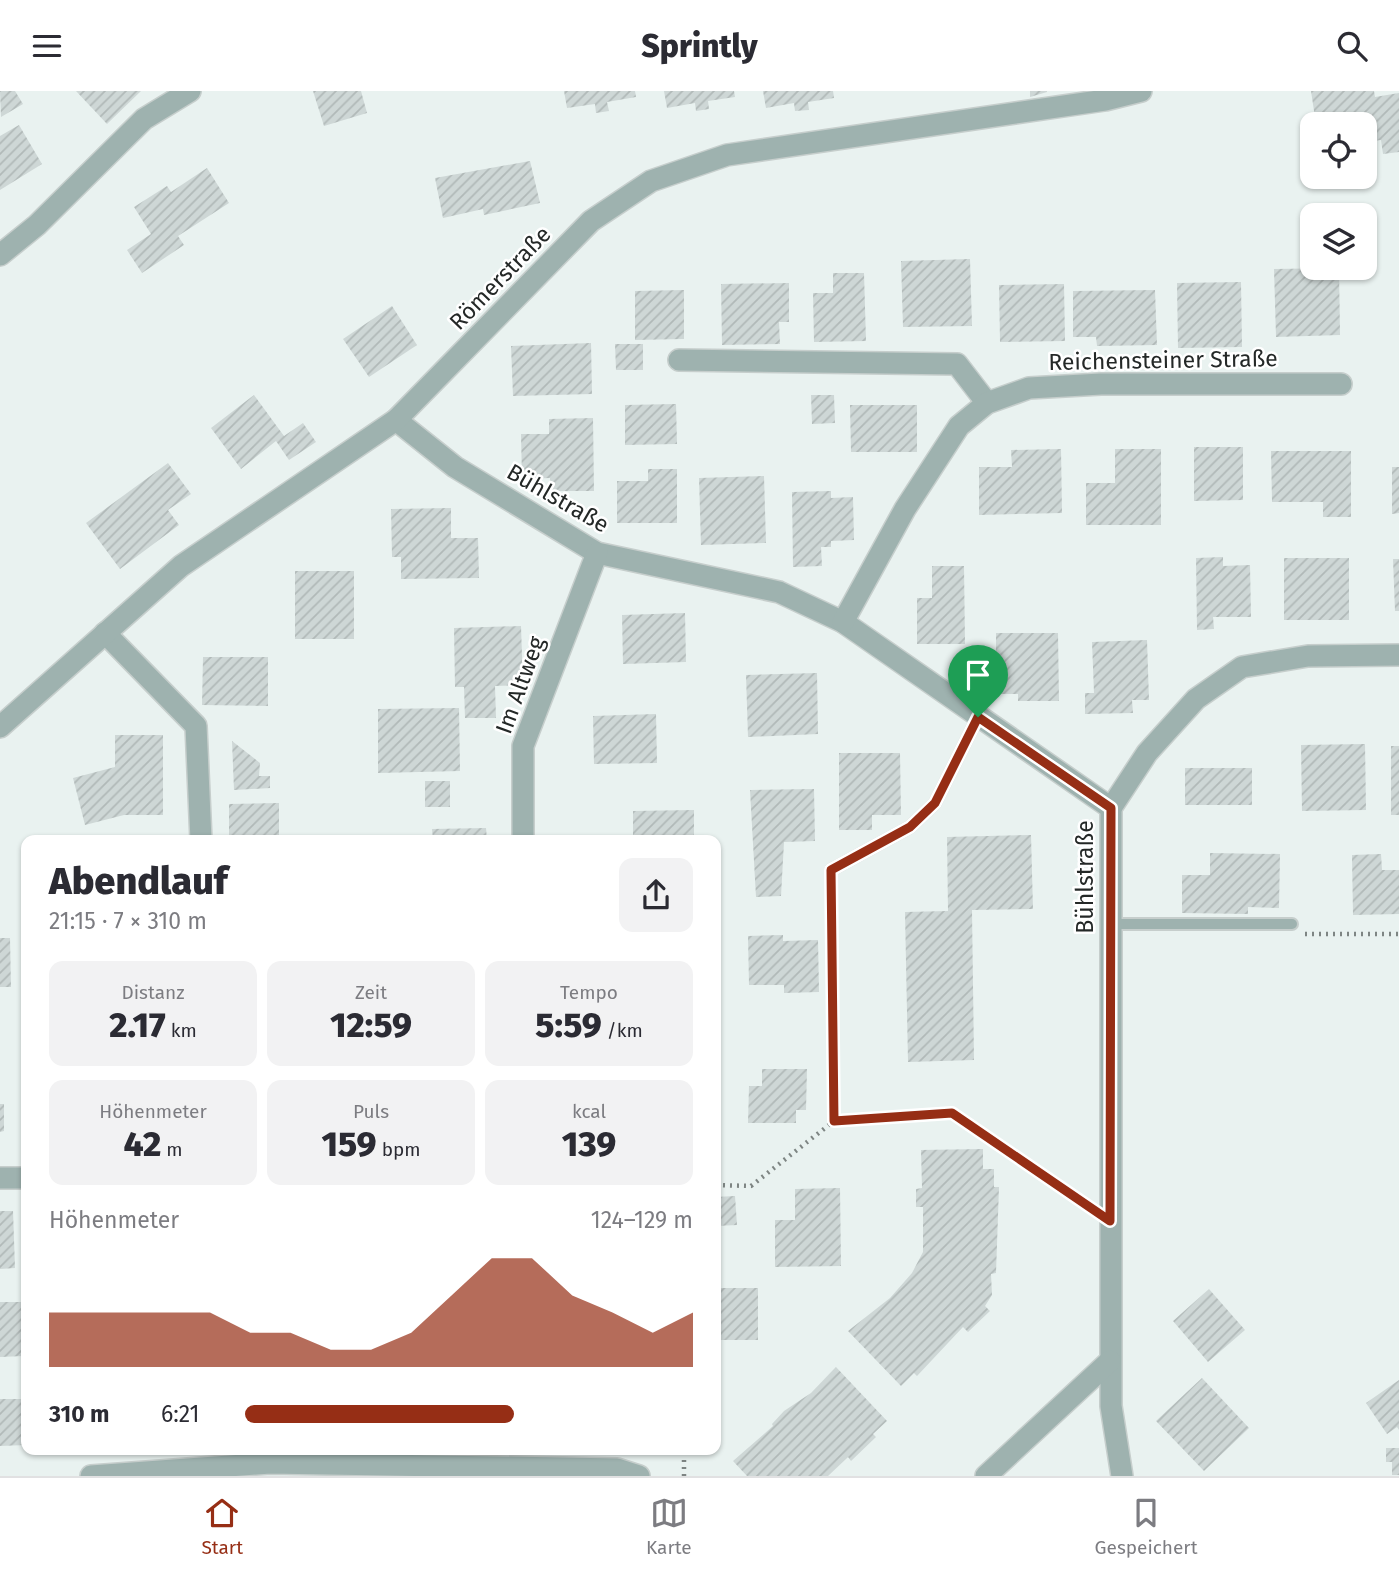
<!DOCTYPE html>
<html lang="de">
<head>
<meta charset="utf-8">
<style>
  body { margin:0; font-family:"Fira Sans",sans-serif; background:#f2f2f3; color:#2b2b33; height:100vh; display:flex; flex-direction:column; font-size:26px; white-space:nowrap }
  * { box-sizing:border-box; margin:0 }
  p { font-size:23px; color:#7c7c81 }
  .icon { flex:none; width:38px; height:38px; fill:none; stroke:currentColor; stroke-width:2; stroke-linecap:round; stroke-linejoin:round }
  .map { position:relative; flex:1; overflow:hidden }
  .side { position:absolute; left:21px; top:744px; width:700px; height:620px; display:flex; flex-direction:column; background:#fff; border-radius:14px; box-shadow:0 2px 5px #0004 }
  .side>* { flex:none }
  .controls { position:absolute; left:1300px; top:21px; display:grid; gap:14px }
  .controls a { display:grid; place-items:center; width:77px; height:77px; border-radius:14px; background:#fff; box-shadow:0 2px 5px #0004; font-size:35px }
  .pin { position:absolute; display:grid; place-items:center; width:60px; height:60px; color:#fff; margin:-72px -30px; border-radius:50% 50% 50% 0; rotate:-45deg; box-shadow:0 0 7px #0007 }
  .pin .icon { rotate:45deg }
  .round { display:grid; place-items:center; flex:none; width:74px; height:74px; border-radius:14px; background:#f2f2f3 }
  .summary { display:flex; align-items:center; justify-content:space-between; height:119px; padding:0 28px }
  h1 { font-size:38px; font-weight:800; line-height:52px }
  .stats { display:grid; grid-template-columns:repeat(3,1fr); gap:10px; height:119px; padding:7px 28px }
  .stats div { display:grid; align-content:center; border-radius:14px; background:#f2f2f3; text-align:center }
  .stats b { font-size:35px; font-weight:800 }
  .stats small { font-size:19px; font-weight:400 }
  .stats p { font-size:19px }
  .chart { height:196px; padding:14px 28px }
  .chart p { display:flex; justify-content:space-between }
  .chart svg { width:100%; height:126px; margin-top:7px; fill:#962e15; opacity:.7 }
  ul { padding:0 28px; list-style:none; font-size:23px }
  li { display:grid; grid-template-columns:112px 84px 1fr; align-items:center; height:52px }
  li i { height:18px; border-radius:9px; background:#962e15 }
  header { display:flex; justify-content:space-between; align-items:center; height:91px; padding:0 28px; background:#fff; font-size:32px; font-weight:800 }
  .dock { display:flex; justify-content:space-around; align-items:center; height:98px; border-top:2px solid #e1e1e2; background:#fff; font-size:19px; color:#7c7c81 }
  .dock a { display:grid; justify-items:center; gap:4px }
  .dock .active { color:#962e15 }
  .map>svg:first-child { display:block }
  .building { fill:url(#building-hatch) }
  .lines { fill:none; stroke-linecap:round; stroke-linejoin:round }
  .service-casing { stroke:#c6cecc; stroke-width:14 }
  .minor-casing { stroke:#c6cecc; stroke-width:24 }
  .path { stroke:#7e8583; stroke-width:4.5; stroke-dasharray:2 5; stroke-linecap:butt }
  .service { stroke:#9eb2af; stroke-width:10 }
  .minor { stroke:#9eb2af; stroke-width:21 }
  .route-casing { stroke:#fff; stroke-width:14 }
  .route { stroke:#962e15; stroke-width:9 }
  .labels { text-anchor:middle; dominant-baseline:central; stroke-width:5; stroke-linejoin:round; paint-order:stroke }
  .street-label { font-size:23px; fill:#242827; stroke:#fff }
</style>
</head>
<body>
<header><svg class="icon" aria-label="menu" viewBox="0 0 24 24"><path d="M4 6h16M4 12h16M4 18h16"/></svg>Sprintly<svg class="icon" aria-label="search" viewBox="0 0 24 24"><circle cx="10" cy="10" r="6"/><path d="M15 15l6 6"/></svg></header>
<div class="map">
<svg width="1399" height="1385" viewBox="0 0 1399 1385">
  <defs>
    <pattern id="building-hatch" width="6" height="6" patternUnits="userSpaceOnUse" patternTransform="scale(1.75)"><rect width="6" height="6" fill="#ced7d6"/><path d="M-1 1l2-2M0 6l6-6M5 7l2-2" fill="none" stroke="#b1b9b8"/></pattern>
  </defs>
  <rect width="100%" height="100%" fill="#e9f2f0"/>
  <g class="building">
    <path d="M0 0H15L23 13 1 26Z"/>
    <path d="M76 0H141L107 33Z"/>
    <path d="M313 0H361L367 22 324 35Z"/>
    <path d="M564 0H635L636 6 607 11 609 20 596 22 595 13 567 17Z"/>
    <path d="M664 0H734L735 6 708 10 709 18 696 20 695 12 667 17Z"/>
    <path d="M763 0H833L834 7 808 11 809 19 795 20 794 12 766 17Z"/>
    <path d="M1030 0H1047V1L1030 6Z"/>
    <path d="M1311 0H1374L1375 6 1399 2V61L1383 63 1381 49 1365 51V33H1316Z"/>
    <path d="M19 34 42 73 0 99V45Z"/>
    <path d="M530 70 540 112 484 124 483 118 443 127 435 87Z"/>
    <path d="M207 77 229 112 178 145 184 154 142 182 127 159 151 143 134 116 167 95 171 101Z"/>
    <path d="M970 168 972 235 903 236 901 170Z"/>
    <path d="M1339 177 1340 244 1276 246 1274 178Z"/>
    <path d="M833 182H864L866 250 814 251 813 202H833Z"/>
    <path d="M1241 191 1242 256 1178 257 1177 192Z"/>
    <path d="M789 192V231H779L780 253 722 254 721 193Z"/>
    <path d="M1064 193 1065 250 1000 251 999 194Z"/>
    <path d="M684 199V248L635 249V200Z"/>
    <path d="M1155 199 1157 254 1097 255 1096 246H1073V200Z"/>
    <path d="M392 215 417 254 369 286 343 248Z"/>
    <path d="M591 252 592 303 513 305 511 255Z"/>
    <path d="M615 253H643V279H616Z"/>
    <path d="M254 304 284 345 303 332 316 351 289 369 276 350 241 378 211 337Z"/>
    <path d="M811 304H834L835 332 812 333Z"/>
    <path d="M676 313 677 353 625 354V314Z"/>
    <path d="M850 314H917V361H851Z"/>
    <path d="M593 327 594 400H550V387L522 388 521 343H549V328Z"/>
    <path d="M1194 356H1243V409L1194 410Z"/>
    <path d="M1061 358 1062 422 979 424V376H1012L1011 359Z"/>
    <path d="M1115 358H1161V434H1086V392H1115Z"/>
    <path d="M1271 360H1351V426H1323V411H1272Z"/>
    <path d="M168 372 191 403 168 419 179 434 120 478 86 432Z"/>
    <path d="M1392 376H1399V422L1392 423Z"/>
    <path d="M648 378H677V432H617V390H648Z"/>
    <path d="M764 385 766 452 701 454 699 387Z"/>
    <path d="M831 400V407L853 406 854 449 831 450V456H821L822 475 793 476 792 401Z"/>
    <path d="M451 417V447H478L479 487 401 488V466H392L391 418Z"/>
    <path d="M1223 466V475L1250 474 1251 526H1213L1214 538 1197 539 1196 467Z"/>
    <rect x="1284" y="467" width="65" height="62"/>
    <path d="M1393 468H1399V520H1395Z"/>
    <path d="M932 475H964L965 553H917V507H932Z"/>
    <rect x="295" y="480" width="59" height="68"/>
    <path d="M685 522 686 571 623 573 622 524Z"/>
    <path d="M521 535 523 594 495 595 496 627H465L464 596H455L454 537Z"/>
    <path d="M996 542H1058L1059 610H1018V603H996Z"/>
    <path d="M1147 549 1149 609H1132L1133 622 1085 623V602H1094L1092 551Z"/>
    <path d="M203 566H268V615L202 614Z"/>
    <path d="M817 582 818 643 748 646 746 584Z"/>
    <path d="M459 617 460 680 378 682V618Z"/>
    <path d="M656 623 657 672 594 673 593 625Z"/>
    <path d="M115 644H163V724H124L85 734 73 687 115 676Z"/>
    <path d="M232 650 260 672 259 685H270V697L234 699Z"/>
    <path d="M1365 653 1366 719 1302 720 1301 654Z"/>
    <rect x="1391" y="655" width="8" height="69"/>
    <path d="M839 662H900L901 724H872V739H839Z"/>
    <rect x="1185" y="677" width="67" height="37"/>
    <rect x="425" y="690" width="25" height="26"/>
    <path d="M814 698 815 750 784 751 781 805 756 806 750 699Z"/>
    <path d="M279 712V749H229V713Z"/>
    <path d="M694 719V749H633V720Z"/>
    <path d="M486 737 487 749H433L432 738Z"/>
    <path d="M1031 744 1033 818 972 819 974 969 908 971 905 821 948 820 947 746Z"/>
    <path d="M1210 762 1280 763 1279 817 1248 816V823L1182 822V784H1210Z"/>
    <path d="M1381 763 1382 779H1399V823L1353 824 1352 764Z"/>
    <path d="M783 844V850L818 849 819 901 784 902V894H749L748 845Z"/>
    <path d="M0 847H10L11 896H0Z"/>
    <path d="M762 978H807L806 1019H796V1032H748L749 995H762Z"/>
    <path d="M0 1013H4V1040L0 1041Z"/>
    <path d="M983 1058V1078H994V1096H999L996 1182 991 1183 992 1204 985 1215 990 1220 968 1241 963 1236 917 1285 914 1282 901 1295 848 1240 890 1207 912 1182 923 1161V1116H916V1098L922 1097 921 1059Z"/>
    <path d="M840 1097 841 1175 775 1176V1129H795V1098Z"/>
    <path d="M735 1105 737 1134 716 1135V1106Z"/>
    <path d="M0 1120H13L15 1177 0 1178Z"/>
    <rect x="716" y="1197" width="42" height="52"/>
    <path d="M1209 1198 1245 1239 1208 1271 1173 1230Z"/>
    <path d="M0 1211H24V1265L0 1266Z"/>
    <path d="M836 1276 887 1330 873 1343 876 1346 851 1370 848 1366 828 1385H747L733 1370 773 1335 772 1333 784 1320 811 1302Z"/>
    <path d="M1202 1287 1249 1337 1204 1380 1156 1330Z"/>
    <path d="M1399 1289V1339L1397 1336 1387 1343 1366 1312Z"/>
    <path d="M0 1308H26V1354L0 1355Z"/>
    <path d="M1386 1357H1399V1384H1392V1371H1386Z"/>
  </g>
  <g class="lines">
    <defs>
      <g id="service">
        <path d="M831 779 910 736 935 712 978 626"/>
        <path d="M1111 833H1292"/>
      </g>
      <g id="minor">
        <path d="M0 164 37 134 144 28 190 0"/>
        <path d="M679 269 957 273 987 312"/>
        <path d="M396 329 455 376 597 462 779 501 843 531 1111 717V1315L1122 1385"/>
        <path d="M843 531 905 418 959 335 987 312 1029 297 1101 293H1341"/>
        <path d="M105 542 196 635 201 749"/>
        <path d="M0 636 181 475 396 329 591 130 651 90 727 64 1105 9 1141 0"/>
        <path d="M1111 717 1147 662 1196 608 1242 576 1308 565 1399 564"/>
        <path d="M523 749V655L597 462"/>
        <path d="M0 1087H26"/>
        <path d="M91 1385 270 1372 617 1378 639 1385"/>
        <path d="M986 1385 1110 1270"/>
      </g>
    </defs>
    <use href="#service" class="service-casing"/>
    <use href="#minor" class="minor-casing"/>
    <g class="path">
      <path d="M1305 843H1399"/>
      <path d="M834 1030 952 1022 1088 1115"/>
      <path d="M716 1094 751 1095 834 1030 832 797"/>
      <path d="M684 1385V1358"/>
    </g>
    <use href="#service" class="service"/>
    <use href="#minor" class="minor"/>
  </g>
  <g class="lines">
    <defs>
      <path id="route" d="M978 626 1111 717 1110 1130 952 1022 834 1030 831 779 910 736 935 712Z"/>
    </defs>
    <use href="#route" class="route-casing"/>
    <use href="#route" class="route"/>
  </g>
  <g class="labels">
    <g class="street-label">
      <text transform="translate(500 187) rotate(-46)">Römerstraße</text>
      <text transform="translate(1163 269) rotate(-1)">Reichensteiner Straße</text>
      <text transform="translate(558 407) rotate(30)">Bühlstraße</text>
      <text transform="translate(520 594) rotate(-70)">Im Altweg</text>
      <text transform="translate(1085 786) rotate(-90)">Bühlstraße</text>
    </g>
  </g>
</svg>
<div class="controls">
<a><svg class="icon" aria-label="locate" viewBox="0 0 24 24"><circle cx="12" cy="12" r="6"/><path d="M12 2v4M12 18v4M2 12h4M18 12h4"/></svg></a>
<a><svg class="icon" aria-label="layers" viewBox="0 0 24 24"><path d="M12 4l9 5-9 5-9-5zM3 14l9 5 9-5"/></svg></a>
</div>
<div class="pin" style="left:978px;top:626px;background:#1e9e55"><svg class="icon" aria-label="arrive" viewBox="0 0 24 24"><path d="M6 21V4h12l-3 4 3 4H6"/></svg></div>
<section class="side">
<div class="summary"><div><h1>Abendlauf</h1><p>21:15 · 7 × 310 m</p></div><a class="round"><svg class="icon" aria-label="share" viewBox="0 0 24 24"><path d="M12 15V3M7 8l5-5 5 5M5 13v7h14v-7"/></svg></a></div>
<div class="stats">
<div><p>Distanz</p><b>2.17<small> km</small></b></div>
<div><p>Zeit</p><b>12:59</b></div>
<div><p>Tempo</p><b>5:59<small> /km</small></b></div>
</div>
<div class="stats">
<div><p>Höhenmeter</p><b>42<small> m</small></b></div>
<div><p>Puls</p><b>159<small> bpm</small></b></div>
<div><p>kcal</p><b>139</b></div>
</div>
<div class="chart"><p><span>Höhenmeter</span>124–129 m</p>
<svg viewBox="0 0 160 44" preserveAspectRatio="none"><path d="M0 44V25L10 25L20 25L30 25L40 25L50 32L60 32L70 38L80 38L90 32L100 19L110 6L120 6L130 19L140 25L150 32L160 25V44z"/></svg>
</div>
<ul>
<li><b>310 m</b>6:21<i style="width:60%"></i></li>
</ul>
</section>
</div>
<nav class="dock">
<a class="active"><svg class="icon" aria-label="home" viewBox="0 0 24 24"><path d="M3 11l9-7 9 7M6 9v11h12V9"/></svg>Start</a>
<a><svg class="icon" aria-label="map" viewBox="0 0 24 24"><path d="M3 6l6-2 6 2 6-2v14l-6 2-6-2-6 2zM9 4v14M15 6v14"/></svg>Karte</a>
<a><svg class="icon" aria-label="saved" viewBox="0 0 24 24"><path d="M7 4h10v16l-5-4-5 4z"/></svg>Gespeichert</a>
</nav>
</body>
</html>
